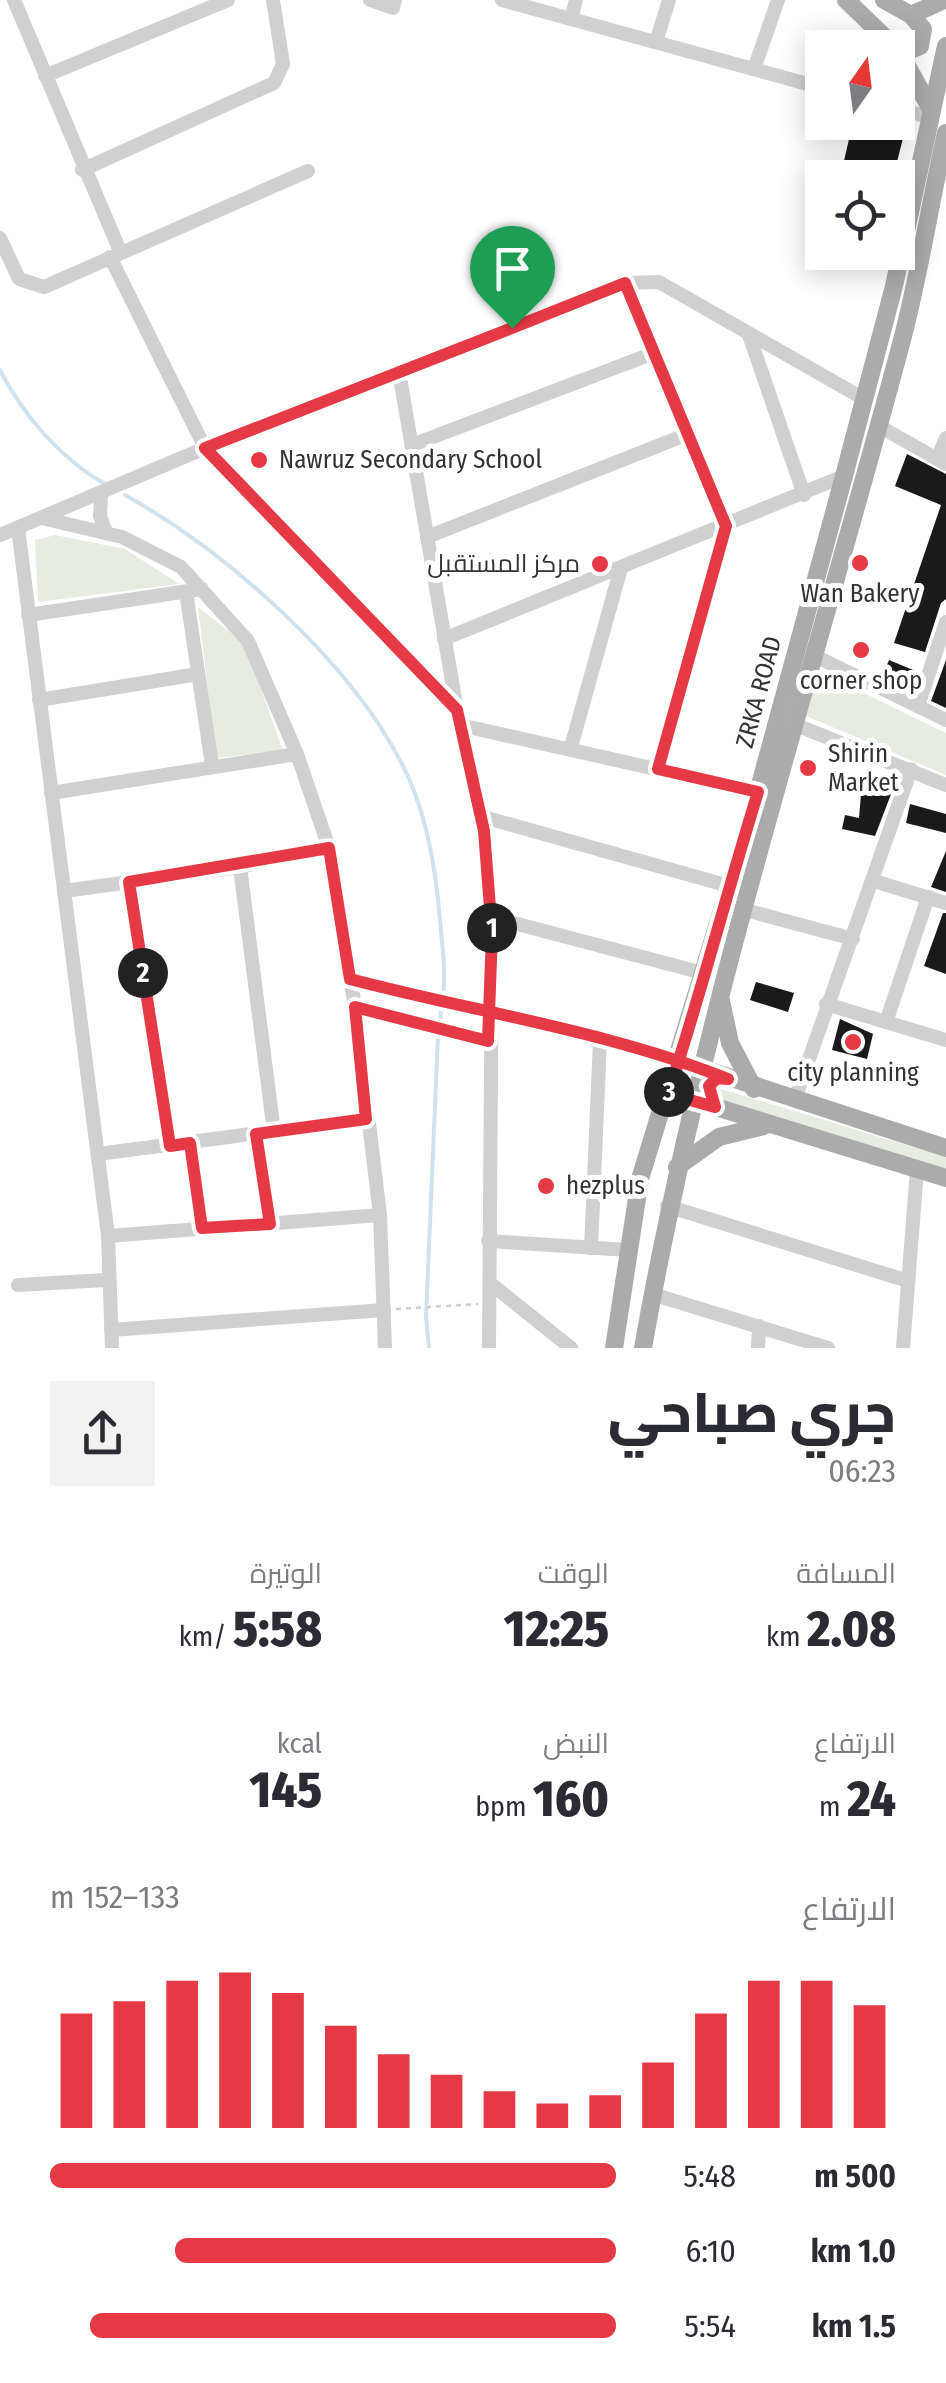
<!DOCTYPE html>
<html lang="ar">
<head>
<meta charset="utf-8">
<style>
  body { margin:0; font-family:"Fira Sans Condensed",Cairo,sans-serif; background:#f2f2f3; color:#2b2b33; direction:rtl; height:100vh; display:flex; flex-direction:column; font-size:38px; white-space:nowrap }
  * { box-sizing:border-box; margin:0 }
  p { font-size:32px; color:#7c7c81 }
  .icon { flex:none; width:55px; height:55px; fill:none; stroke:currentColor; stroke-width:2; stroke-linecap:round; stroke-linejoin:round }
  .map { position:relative; height:1348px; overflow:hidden; direction:ltr }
  .sheet { display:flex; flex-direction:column; background:#fff; flex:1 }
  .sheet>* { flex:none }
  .needle { width:65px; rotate:14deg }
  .fabs { position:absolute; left:805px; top:30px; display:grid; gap:20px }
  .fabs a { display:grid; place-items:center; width:110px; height:110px; border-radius:0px; background:#fff; box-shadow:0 5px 25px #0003; font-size:50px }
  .pin { position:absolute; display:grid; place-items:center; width:85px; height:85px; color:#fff; margin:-102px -42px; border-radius:50% 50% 50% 0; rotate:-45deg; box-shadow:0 0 10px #0007 }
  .pin .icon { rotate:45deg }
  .km { position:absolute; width:50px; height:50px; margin:-25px; border-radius:50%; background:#222; color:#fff; font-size:28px; line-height:50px; text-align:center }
  .round { display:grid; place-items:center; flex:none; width:105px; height:105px; border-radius:0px; background:#f2f2f3 }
  .head { display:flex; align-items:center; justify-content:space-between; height:170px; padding:0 50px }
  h1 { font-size:55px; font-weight:800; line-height:75px }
  .metrics { display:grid; grid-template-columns:repeat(3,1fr); gap:15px; height:170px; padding:10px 50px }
  .metrics div { display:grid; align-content:center }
  .metrics b { font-size:50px; font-weight:800 }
  .metrics small { font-size:28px; font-weight:400 }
  .metrics p { font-size:28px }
  .chart { height:280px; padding:20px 50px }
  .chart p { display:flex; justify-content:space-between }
  .chart svg { width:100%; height:180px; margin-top:10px; stroke:#e63946; stroke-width:6 }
  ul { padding:0 50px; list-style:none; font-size:32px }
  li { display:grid; grid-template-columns:160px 120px 1fr; align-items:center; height:75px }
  li i { height:25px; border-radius:12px; background:#e63946 }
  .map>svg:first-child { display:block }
  .green { fill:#e6ecdf }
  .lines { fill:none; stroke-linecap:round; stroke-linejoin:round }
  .stream { stroke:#cfe2ee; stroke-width:4 }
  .building { fill:#1a1a1a }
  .path { stroke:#cdcdcd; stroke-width:2.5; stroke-dasharray:5 5; stroke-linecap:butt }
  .minor { stroke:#d0d0d0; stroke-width:14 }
  .major { stroke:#ababab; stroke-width:18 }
  .route-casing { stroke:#fff; stroke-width:20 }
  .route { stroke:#e63946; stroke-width:12 }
  .poi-dot { fill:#e63946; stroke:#fff; stroke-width:4 }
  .labels { text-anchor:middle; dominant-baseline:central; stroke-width:10; stroke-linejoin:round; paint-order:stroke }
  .poi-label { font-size:25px; fill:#333; stroke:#fff; text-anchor:start }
  .street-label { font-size:25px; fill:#333; stroke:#fff }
</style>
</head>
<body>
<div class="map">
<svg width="946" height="1348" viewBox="0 0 946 1348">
  <rect width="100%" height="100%" fill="#fff"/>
  <g class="green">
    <path d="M55 535 125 549 179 584 38 602 35 540Z"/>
    <path d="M198 607 245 644 283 751 216 758Z"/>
    <path d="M818 671 946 733V775L806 716Z"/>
    <path d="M718 1088 946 1157V1172L716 1098Z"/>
  </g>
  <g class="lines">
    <g class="stream">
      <path d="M0 370C22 414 62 460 105 484"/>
      <path d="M125 495C227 552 349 660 402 764 426 810 436 869 440 920 442 945 446 971 443 996"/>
      <path d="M440 1022 441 1010"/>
      <path d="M429 1348 426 1317 438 1035"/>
    </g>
  </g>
  <g class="building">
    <path d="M853 122 905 130 893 178H840Z"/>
    <path d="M907 454 946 474V599L941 603 925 652 894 643 941 505 895 486Z"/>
    <path d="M889 660 918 672 912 691 882 677Z"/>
    <path d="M946 660V708L931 701Z"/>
    <path d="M862 782 893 789 875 836 842 829 845 815 859 818Z"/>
    <path d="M910 804 946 814V833L906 823Z"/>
    <path d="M946 851V892L931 887Z"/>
    <path d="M943 913H946V974L924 966Z"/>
    <path d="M756 982 794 993 788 1012 750 1000Z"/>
    <path d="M840 1019 873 1034 867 1059 832 1050Z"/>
  </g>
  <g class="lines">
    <path class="path" d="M396 1309 478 1304"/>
    <g class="minor">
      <path d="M14 0 120 251"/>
      <path d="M370 0 393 8 395 0"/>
      <path d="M502 0 822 88"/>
      <path d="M571 19 576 0"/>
      <path d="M656 42 669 0"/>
      <path d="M754 69 778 0"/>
      <path d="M45 76 228 0"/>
      <path d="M898 109 929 117"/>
      <path d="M82 170 274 83 283 64 273 0"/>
      <path d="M0 238 19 279 44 287 308 171"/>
      <path d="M110 257 205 448 456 709"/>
      <path d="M625 283 726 526 658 769"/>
      <path d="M749 335 804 495"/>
      <path d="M399 372 457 710 484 831 492 933 489 1348"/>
      <path d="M877 425 946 464"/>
      <path d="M412 445 654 353"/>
      <path d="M937 459 946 438"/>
      <path d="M101 495 100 516 106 532"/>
      <path d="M42 518 122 537 181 567 248 641 297 754 329 848 355 1007 380 1215 385 1348"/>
      <path d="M18 528 108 1236 112 1348"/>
      <path d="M0 535 205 448 625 283 659 282 864 399"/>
      <path d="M427 537 688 434"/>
      <path d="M186 592 212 765"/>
      <path d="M28 615 202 589"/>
      <path d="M444 639 844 476"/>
      <path d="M815 656 946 720"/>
      <path d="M39 700 198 674"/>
      <path d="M918 706 946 622"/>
      <path d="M460 725 758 792"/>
      <path d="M796 725 946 785"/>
      <path d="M571 747 621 568"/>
      <path d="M51 793 297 754"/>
      <path d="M480 816 729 886"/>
      <path d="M240 867 274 1132"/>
      <path d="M129 881 170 1145"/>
      <path d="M874 881 946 903"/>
      <path d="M64 891 240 867 329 848"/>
      <path d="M742 909 853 939"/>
      <path d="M491 917 703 973"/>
      <path d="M350 979 679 1059"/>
      <path d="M826 1004 946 1040"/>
      <path d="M355 1007 489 1041"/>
      <path d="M886 1022 928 897"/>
      <path d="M795 1099 911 769"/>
      <path d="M256 1134 270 1223"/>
      <path d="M191 1143 202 1229"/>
      <path d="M98 1154 366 1119"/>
      <path d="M667 1206 908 1281"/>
      <path d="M108 1236 380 1215"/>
      <path d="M488 1241 628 1250"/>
      <path d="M591 1248 600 1041"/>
      <path d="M490 1283 571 1348"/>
      <path d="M18 1285 106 1280"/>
      <path d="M652 1294 828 1348"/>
      <path d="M111 1330 384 1310"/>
      <path d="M758 1348 759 1326"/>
      <path d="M903 1348 917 1170"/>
    </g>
    <g class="major">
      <path d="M846 0 896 48"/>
      <path d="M884 0 911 15 944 0"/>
      <path d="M893 43 907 51 920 46 923 29 911 15"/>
      <path d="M898 50 931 109"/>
      <path d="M721 1001 730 1043 754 1089"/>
      <path d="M695 1066 946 1148"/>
      <path d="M683 1097 946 1178"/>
      <path d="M677 1167 719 1137 764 1126"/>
      <path d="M614 1348 640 1179 758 792 844 476 894 286 946 46"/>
      <path d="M643 1348C703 1006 813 675 902 340 920 272 930 202 946 133"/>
    </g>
  </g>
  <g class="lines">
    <defs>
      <path id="route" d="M512 328 205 448 457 710 484 831 492 933 488 1041 355 1007 366 1119 256 1134 270 1224 202 1228 190 1143 170 1146 129 882 329 848 350 979C475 1012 608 1031 728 1079L717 1078 709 1086 715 1107 668 1094C701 994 727 892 758 792L658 769 726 526 625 283 512 328"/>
    </defs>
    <use href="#route" class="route-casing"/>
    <use href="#route" class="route"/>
  </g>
  <g class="poi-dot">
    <circle cx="259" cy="460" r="10"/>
    <circle cx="860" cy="563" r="10"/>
    <circle cx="600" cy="564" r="10"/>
    <circle cx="861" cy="650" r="10"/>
    <circle cx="808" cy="768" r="10"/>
    <circle cx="853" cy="1042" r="10"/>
    <circle cx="546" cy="1186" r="10"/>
  </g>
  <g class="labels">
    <g class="poi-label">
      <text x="279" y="460">Nawruz Secondary School</text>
      <text x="580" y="564" text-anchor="end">مركز المستقبل</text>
      <text x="860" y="594" text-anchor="middle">Wan Bakery</text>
      <text x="861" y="681" text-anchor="middle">corner shop</text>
      <text x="828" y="754">Shirin<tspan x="828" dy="29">Market</tspan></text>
      <text x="853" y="1073" text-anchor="middle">city planning</text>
      <text x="566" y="1186">hezplus</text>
    </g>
    <g class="street-label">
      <text transform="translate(759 692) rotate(-75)">ZRKA ROAD</text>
    </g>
  </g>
</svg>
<div class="fabs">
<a><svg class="needle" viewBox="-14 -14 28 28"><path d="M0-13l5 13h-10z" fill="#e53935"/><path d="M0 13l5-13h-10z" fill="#7c7c81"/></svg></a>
<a><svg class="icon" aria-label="locate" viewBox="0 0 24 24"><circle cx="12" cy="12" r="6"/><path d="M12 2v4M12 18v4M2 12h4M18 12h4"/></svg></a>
</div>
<div class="pin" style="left:512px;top:328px;background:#1e9e55"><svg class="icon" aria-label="arrive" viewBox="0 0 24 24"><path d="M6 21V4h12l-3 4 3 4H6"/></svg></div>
<b class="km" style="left:492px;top:928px">1</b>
<b class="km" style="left:143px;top:973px">2</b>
<b class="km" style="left:669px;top:1092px">3</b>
</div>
<section class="sheet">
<div class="head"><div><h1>جري صباحي</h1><p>06:23</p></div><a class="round"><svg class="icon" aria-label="share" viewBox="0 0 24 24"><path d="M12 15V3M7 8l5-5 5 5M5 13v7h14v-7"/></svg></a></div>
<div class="metrics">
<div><p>المسافة</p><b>2.08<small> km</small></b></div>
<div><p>الوقت</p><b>12:25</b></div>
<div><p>الوتيرة</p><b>5:58<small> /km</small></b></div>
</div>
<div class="metrics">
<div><p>الارتفاع</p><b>24<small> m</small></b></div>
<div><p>النبض</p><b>160<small> bpm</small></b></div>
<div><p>kcal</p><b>145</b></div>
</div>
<div class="chart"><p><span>الارتفاع</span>133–152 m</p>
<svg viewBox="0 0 160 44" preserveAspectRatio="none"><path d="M5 44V16M15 44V13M25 44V8M35 44V6M45 44V11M55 44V19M65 44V26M75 44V31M85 44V35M95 44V38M105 44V36M115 44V28M125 44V16M135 44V8M145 44V8M155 44V14"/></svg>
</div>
<ul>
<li><b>500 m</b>5:48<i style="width:100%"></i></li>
<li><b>1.0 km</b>6:10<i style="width:78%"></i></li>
<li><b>1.5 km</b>5:54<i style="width:93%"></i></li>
</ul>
</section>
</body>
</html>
